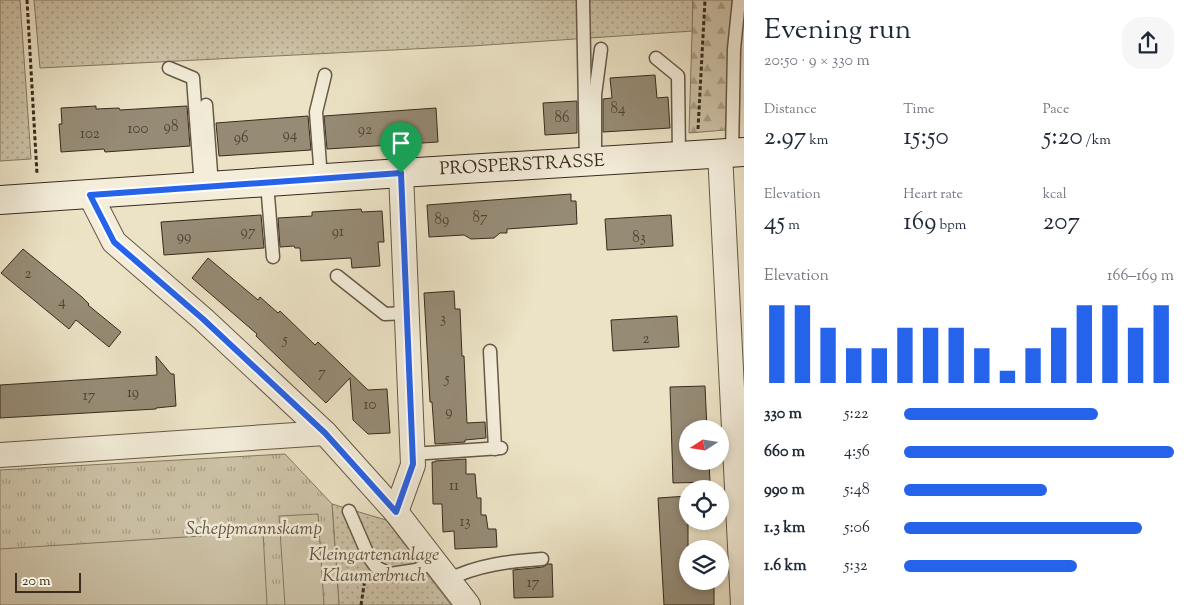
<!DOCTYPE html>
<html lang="en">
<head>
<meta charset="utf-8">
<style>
  body { margin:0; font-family:"Sorts Mill Goudy",serif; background:#f6f6f7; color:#1f2937; height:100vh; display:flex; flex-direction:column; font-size:19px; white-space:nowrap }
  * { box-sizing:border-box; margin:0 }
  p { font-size:16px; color:#747a83 }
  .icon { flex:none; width:28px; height:28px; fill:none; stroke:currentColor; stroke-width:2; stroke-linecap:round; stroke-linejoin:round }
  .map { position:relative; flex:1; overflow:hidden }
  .details { display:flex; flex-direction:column; background:#fff; width:450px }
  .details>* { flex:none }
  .needle { width:32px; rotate:258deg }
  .buttons { position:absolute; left:679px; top:420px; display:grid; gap:10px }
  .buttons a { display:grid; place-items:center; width:50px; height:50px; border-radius:50%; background:#fff; box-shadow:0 2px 8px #0003; font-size:25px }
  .scale { position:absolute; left:15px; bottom:12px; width:66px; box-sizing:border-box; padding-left:5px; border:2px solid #392b1d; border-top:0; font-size:14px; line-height:18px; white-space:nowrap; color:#392b1d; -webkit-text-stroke:4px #f3edda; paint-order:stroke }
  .pin { position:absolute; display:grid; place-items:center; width:42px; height:42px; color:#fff; margin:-51px -21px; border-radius:50% 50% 50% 0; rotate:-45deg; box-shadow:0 0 5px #0007 }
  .pin .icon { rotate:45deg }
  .round { display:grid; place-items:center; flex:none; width:52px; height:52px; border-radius:20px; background:#f6f6f7 }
  .overview { display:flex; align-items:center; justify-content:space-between; height:85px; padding:0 20px }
  h1 { font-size:28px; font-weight:600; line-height:38px }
  .metrics { display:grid; grid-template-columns:repeat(3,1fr); gap:8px; height:85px; padding:5px 20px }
  .metrics div { display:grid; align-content:center }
  .metrics b { font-size:25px; font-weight:600 }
  .metrics small { font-size:14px; font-weight:400 }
  .metrics p { font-size:14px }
  .chart { height:140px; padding:10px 20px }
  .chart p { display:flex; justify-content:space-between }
  .chart svg { width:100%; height:90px; margin-top:5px; stroke:#2563eb; stroke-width:6 }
  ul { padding:0 20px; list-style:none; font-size:16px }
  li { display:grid; grid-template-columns:80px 60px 1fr; align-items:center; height:38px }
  li i { height:12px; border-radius:6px; background:#2563eb }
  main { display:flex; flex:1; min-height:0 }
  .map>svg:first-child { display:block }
  .grass { fill:url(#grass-dots); stroke:#847863 }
  .forest { fill:url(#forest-firs); stroke:#847863 }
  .park { fill:url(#park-tufts); stroke:#847863 }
  .pitch { fill:#cec4a9; stroke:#847863 }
  .building { fill:#968b75; stroke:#392b1d }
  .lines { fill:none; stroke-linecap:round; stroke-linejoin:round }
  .service-casing { stroke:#665947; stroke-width:15 }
  .minor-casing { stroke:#665947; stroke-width:26 }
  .secondary-casing { stroke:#392b1d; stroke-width:30 }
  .path { stroke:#392b1d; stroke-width:3; stroke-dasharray:4 2.5; stroke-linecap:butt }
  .service { stroke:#f3edda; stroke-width:12 }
  .minor { stroke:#f3edda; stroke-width:24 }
  .secondary { stroke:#f3edda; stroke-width:28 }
  .route-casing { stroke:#fff; stroke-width:10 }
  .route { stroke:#2563eb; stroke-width:6 }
  .labels { text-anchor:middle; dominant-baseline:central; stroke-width:5; stroke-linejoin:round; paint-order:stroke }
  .number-label { font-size:15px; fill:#504333 }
  .street-label { font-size:18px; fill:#392b1d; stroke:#f3edda }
  .park-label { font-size:18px; font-style:italic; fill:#5e5140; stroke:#f3edda }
</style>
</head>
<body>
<main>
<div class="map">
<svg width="744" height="605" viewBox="0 0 744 605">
  <defs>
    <pattern id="grass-dots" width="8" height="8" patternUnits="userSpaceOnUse" patternTransform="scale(1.25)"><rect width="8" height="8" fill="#cec4a9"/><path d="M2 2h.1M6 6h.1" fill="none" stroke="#a89f89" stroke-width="1.8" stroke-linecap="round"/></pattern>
    <pattern id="forest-firs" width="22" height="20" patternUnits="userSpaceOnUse" patternTransform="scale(1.25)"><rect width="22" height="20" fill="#cec4a9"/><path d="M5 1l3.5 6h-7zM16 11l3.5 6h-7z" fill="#a89f89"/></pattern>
    <pattern id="park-tufts" width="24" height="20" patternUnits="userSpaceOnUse" patternTransform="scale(1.25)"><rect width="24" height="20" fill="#cec4a9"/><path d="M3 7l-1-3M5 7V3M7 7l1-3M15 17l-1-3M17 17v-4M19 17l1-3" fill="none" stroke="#a89f89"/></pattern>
  </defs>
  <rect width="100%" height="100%" fill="#ece3c6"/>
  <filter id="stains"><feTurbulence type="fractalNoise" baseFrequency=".004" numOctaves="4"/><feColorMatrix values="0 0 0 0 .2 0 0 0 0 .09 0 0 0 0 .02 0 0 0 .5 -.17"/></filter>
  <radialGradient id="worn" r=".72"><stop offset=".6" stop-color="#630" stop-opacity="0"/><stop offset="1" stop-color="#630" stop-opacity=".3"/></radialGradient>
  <g class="grass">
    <path d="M0 0H20L31 159 0 161Z"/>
    <path d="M34 0H693V31L472 46 40 68Z"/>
    <path d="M332 504 386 520 451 605H339Z"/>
  </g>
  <path class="forest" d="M693 0H735L725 130 689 133Z"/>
  <path class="park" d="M285 454 332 504 339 605H0V470Z"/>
  <g class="pitch">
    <path d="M318 514 324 605H285L279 516Z"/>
    <path d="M263 532 267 605H0V549Z"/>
  </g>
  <g class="building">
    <path d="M655 75 657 98 668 97 670 128 603 132V99L612 98 610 78Z"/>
    <path d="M577 101V133L545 135 543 103Z"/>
    <path d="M96 106V109L119 108 120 110 187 106 190 146 105 152 104 149 61 152 59 124H62L61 108Z"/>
    <path d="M436 108 438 142 327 149 324 116Z"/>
    <path d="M308 116 311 150 219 156 216 123Z"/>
    <path d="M571 194V201H576L577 224 507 229V233H500L494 238 471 239 464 235 429 237 427 205Z"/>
    <path d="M361 209 362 212 382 211 384 242H378L380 266 352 268 351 258 301 261 300 248H295L294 246 280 247 278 218 312 216V212Z"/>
    <path d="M261 215 264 248 164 255 161 222Z"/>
    <path d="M671 215 673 246 607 250 605 219Z"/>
    <path d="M23 249 82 297 89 304 88 305 121 332 109 347 76 320 69 329 1 273Z"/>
    <path d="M208 258 258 300 260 297 278 313 280 311 315 345 318 342 368 390 387 389 390 433 368 434 353 420 350 378 326 403 256 336 257 334 192 278Z"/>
    <path d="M454 291 455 309H460L462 356H464L467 423 485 422 486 438 465 440V442L435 444 432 402H430L424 293Z"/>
    <path d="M677 316 679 347 613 351 611 320Z"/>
    <path d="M156 356 171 374H174L176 406 156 408V409L0 418V385L157 375Z"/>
    <path d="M705 386 707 429H688V461H709L710 482 673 483 670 387Z"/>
    <path d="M466 459V474H475L477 498H481V515H486L488 529H496L497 547 455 549 454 531 443 532 442 504H433L432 462H435V461Z"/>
    <path d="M688 496V581H714V605H664L658 498Z"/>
    <path d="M548 564H552L553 597 514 598 513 570 543 567Z"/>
  </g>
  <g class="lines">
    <defs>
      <g id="service">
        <path d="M583 0 586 162"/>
        <path d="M656 58 678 76 679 156"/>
        <path d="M169 68 193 78 201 187"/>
        <path d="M206 105 212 186"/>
        <path d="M732 153 734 49 739 0"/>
        <path d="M595 156V95L601 49"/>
        <path d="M321 178 316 112 325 75"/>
        <path d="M267 183 273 257"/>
        <path d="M337 276 385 314 407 313"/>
        <path d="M490 351 495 449"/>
        <path d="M412 454 501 448"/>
        <path d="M349 511 369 557 376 567 390 574 416 570 435 562"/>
        <path d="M448 580C476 565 511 561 542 559"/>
      </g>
      <g id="minor">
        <path d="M720 153 743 605"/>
        <path d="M90 195 114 242 203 319 325 433 396 512 468 605"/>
        <path d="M0 455 325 433"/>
        <path d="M396 512 413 465 401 173"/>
      </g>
      <path id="secondary" d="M0 200 401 173 744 152"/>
    </defs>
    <use href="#service" class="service-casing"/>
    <use href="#minor" class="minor-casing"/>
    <use href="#secondary" class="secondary-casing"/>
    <g class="path">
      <path d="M27 0 37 174"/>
      <path d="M698 129 705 0"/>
      <path d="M361 605 365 579"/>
    </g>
    <use href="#service" class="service"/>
    <use href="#minor" class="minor"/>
    <use href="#secondary" class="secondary"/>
  </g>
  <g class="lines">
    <defs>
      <path id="route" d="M401 173 413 464 396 512 325 433 203 319 114 242 90 195Z"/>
    </defs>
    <use href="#route" class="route-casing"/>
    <use href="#route" class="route"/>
  </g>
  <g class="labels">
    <g class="number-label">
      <text x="618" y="109">84</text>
      <text x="562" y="118">86</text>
      <text x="171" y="127">98</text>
      <text x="138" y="129">100</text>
      <text x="365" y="130">92</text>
      <text x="90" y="134">102</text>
      <text x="290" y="135">94</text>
      <text x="241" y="138">96</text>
      <text x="480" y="218">87</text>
      <text x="442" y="220">89</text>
      <text x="248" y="232">97</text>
      <text x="338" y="232">91</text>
      <text x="184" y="237">99</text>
      <text x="639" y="238">83</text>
      <text x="28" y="274">2</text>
      <text x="62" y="302">4</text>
      <text x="443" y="319">3</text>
      <text x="646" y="339">2</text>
      <text x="285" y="340">5</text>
      <text x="322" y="373">7</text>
      <text x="447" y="379">5</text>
      <text x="133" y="393">19</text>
      <text x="89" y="396">17</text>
      <text x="370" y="405">10</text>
      <text x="449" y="412">9</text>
      <text x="454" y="486">11</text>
      <text x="465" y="522">13</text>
      <text x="533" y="583">17</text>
    </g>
    <g class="street-label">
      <text transform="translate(522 166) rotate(-3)">PROSPERSTRASSE</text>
    </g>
    <g class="park-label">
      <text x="254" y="530">Scheppmannskamp</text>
      <text x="374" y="556">Kleingartenanlage<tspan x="374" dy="21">Klaumerbruch</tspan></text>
    </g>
  </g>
  <rect width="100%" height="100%" filter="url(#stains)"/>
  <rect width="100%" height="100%" fill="url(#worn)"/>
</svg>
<div class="buttons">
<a><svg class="needle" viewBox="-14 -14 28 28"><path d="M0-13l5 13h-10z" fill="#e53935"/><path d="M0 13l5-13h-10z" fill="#747a83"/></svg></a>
<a><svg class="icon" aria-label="locate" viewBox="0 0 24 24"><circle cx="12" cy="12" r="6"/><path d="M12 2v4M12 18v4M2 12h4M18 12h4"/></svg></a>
<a><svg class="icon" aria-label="layers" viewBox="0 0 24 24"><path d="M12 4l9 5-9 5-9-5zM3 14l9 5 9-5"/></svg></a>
</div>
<div class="scale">20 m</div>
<div class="pin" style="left:401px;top:173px;background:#1e9e55"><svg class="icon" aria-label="arrive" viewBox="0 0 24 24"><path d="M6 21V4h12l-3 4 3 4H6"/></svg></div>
</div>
<section class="details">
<div class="overview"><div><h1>Evening run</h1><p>20:50 · 9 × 330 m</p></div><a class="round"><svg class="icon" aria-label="share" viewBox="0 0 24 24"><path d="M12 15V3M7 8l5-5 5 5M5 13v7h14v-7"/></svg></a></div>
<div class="metrics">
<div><p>Distance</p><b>2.97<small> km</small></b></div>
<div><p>Time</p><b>15:50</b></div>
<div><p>Pace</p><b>5:20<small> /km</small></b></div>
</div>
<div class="metrics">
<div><p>Elevation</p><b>45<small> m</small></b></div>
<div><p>Heart rate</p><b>169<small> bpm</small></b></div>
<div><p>kcal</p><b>207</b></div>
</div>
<div class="chart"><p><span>Elevation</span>166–169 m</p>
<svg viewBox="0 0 160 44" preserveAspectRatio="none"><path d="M5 44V6M15 44V6M25 44V17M35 44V27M45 44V27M55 44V17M65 44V17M75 44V17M85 44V27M95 44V38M105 44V27M115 44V17M125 44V6M135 44V6M145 44V17M155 44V6"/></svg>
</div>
<ul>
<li><b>330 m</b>5:22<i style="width:72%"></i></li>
<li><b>660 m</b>4:56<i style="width:100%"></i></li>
<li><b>990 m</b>5:48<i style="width:53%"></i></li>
<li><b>1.3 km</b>5:06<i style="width:88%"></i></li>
<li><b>1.6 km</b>5:32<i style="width:64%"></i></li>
</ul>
</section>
</main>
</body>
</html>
